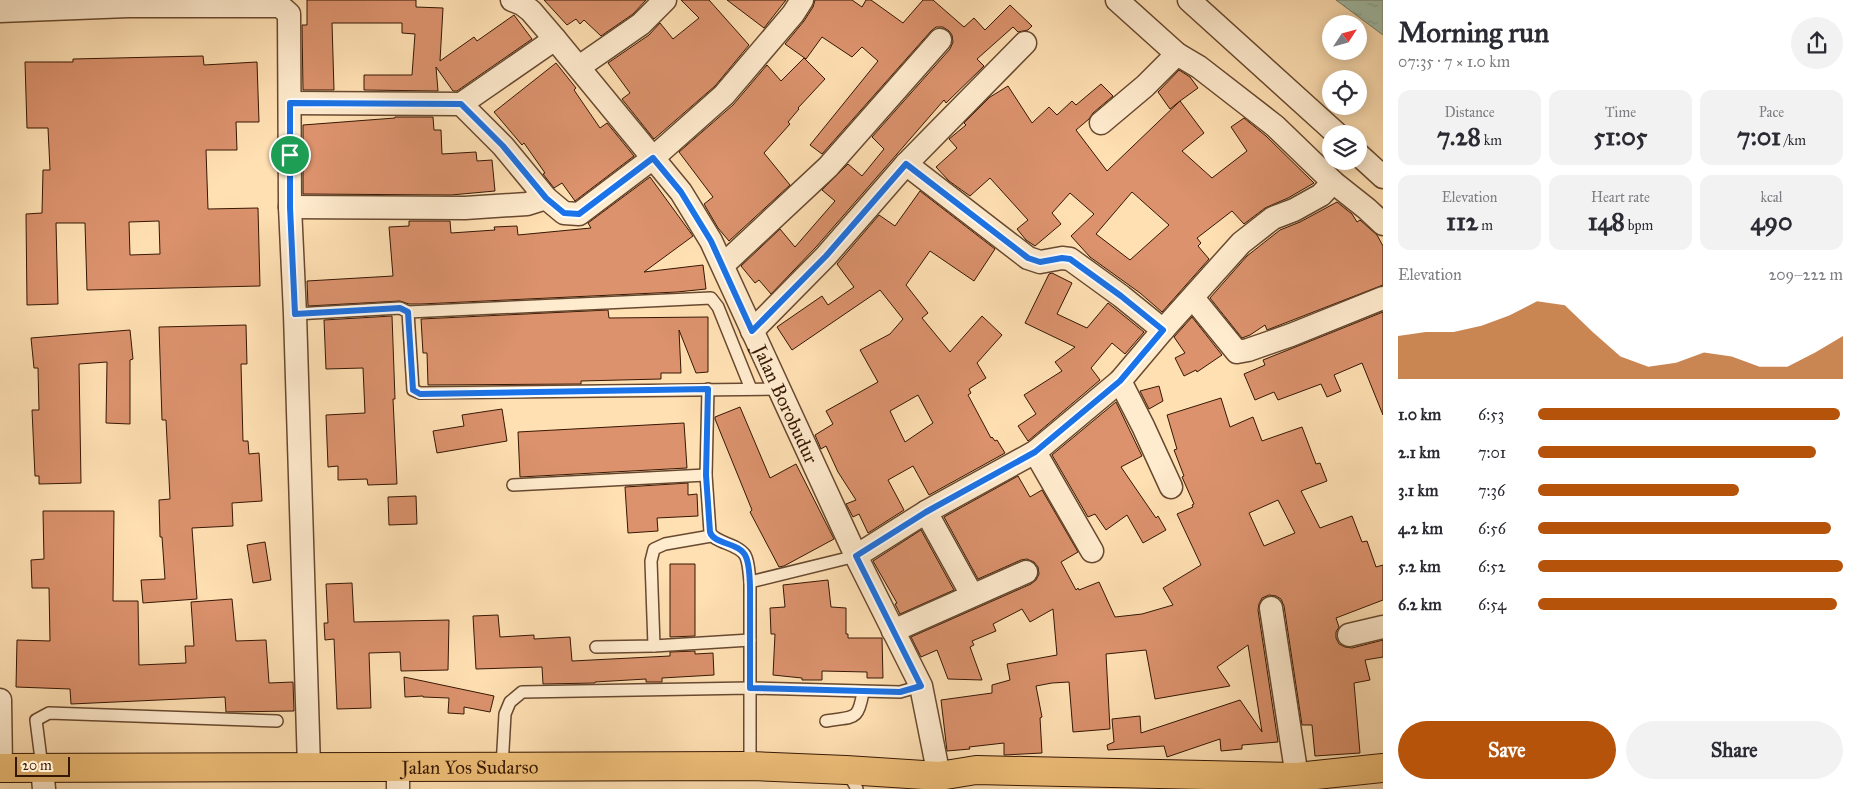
<!DOCTYPE html>
<html lang="en">
<head>
<meta charset="utf-8">
<style>
  body { margin:0; font-family:"IM FELL Great Primer",serif; background:#f2f2f3; color:#2b2b33; height:100vh; display:flex; flex-direction:column; font-size:19px; white-space:nowrap }
  * { box-sizing:border-box; margin:0 }
  p { font-size:16px; color:#7c7c81 }
  .icon { flex:none; width:28px; height:28px; fill:none; stroke:currentColor; stroke-width:2; stroke-linecap:round; stroke-linejoin:round }
  .map { position:relative; flex:1; overflow:hidden }
  .drawer { display:flex; flex-direction:column; background:#fff; width:475px }
  .drawer>* { flex:none }
  .needle { width:32px; rotate:54deg }
  .controls { position:absolute; left:1322px; top:15px; display:grid; gap:10px }
  .controls a { display:grid; place-items:center; width:45px; height:45px; border-radius:50%; background:#fff; box-shadow:0 2px 12px #0003; font-size:25px }
  .scale { position:absolute; left:15px; bottom:12px; width:55px; box-sizing:border-box; padding-left:5px; border:2px solid #361703; border-top:0; font-size:14px; line-height:18px; white-space:nowrap; color:#361703; -webkit-text-stroke:4px #ffebce; paint-order:stroke }
  .pin { position:absolute; display:grid; place-items:center; width:42px; height:42px; color:#fff; margin:-21px; border:2px solid #fff; border-radius:50%; box-shadow:0 1px 5px #0007 }
  .round { display:grid; place-items:center; flex:none; width:52px; height:52px; border-radius:26px; background:#f2f2f3 }
  .head { display:flex; align-items:center; justify-content:space-between; height:85px; padding:0 15px }
  h1 { font-size:28px; font-weight:700; line-height:38px }
  .metrics { display:grid; grid-template-columns:repeat(3,1fr); gap:8px; height:85px; padding:5px 15px }
  .metrics div { display:grid; align-content:center; border-radius:12px; background:#f2f2f3; text-align:center }
  .metrics b { font-size:25px; font-weight:700 }
  .metrics small { font-size:14px; font-weight:400 }
  .metrics p { font-size:14px }
  .chart { height:140px; padding:10px 15px }
  .chart p { display:flex; justify-content:space-between }
  .chart svg { width:100%; height:90px; margin-top:5px; fill:#b45309; opacity:.7 }
  .cta { display:flex; gap:10px; margin-top:auto; padding:10px 15px }
  .cta a { flex:1; height:58px; border-radius:30px; background:#b45309; color:#fff; font-size:20px; font-weight:700; line-height:58px; text-align:center }
  .cta a+a { background:#f2f2f3; color:#2b2b33 }
  ul { padding:0 15px; list-style:none; font-size:16px }
  li { display:grid; grid-template-columns:80px 60px 1fr; align-items:center; height:38px }
  li i { height:12px; border-radius:6px; background:#b45309 }
  main { display:flex; flex:1; min-height:0 }
  .map>svg:first-child { display:block }
  .water { fill:url(#water-ripples); stroke:#767b66 }
  .building { fill:#db926d; stroke:#361703; fill-rule:evenodd }
  .lines { fill:none; stroke-linecap:round; stroke-linejoin:round }
  .service-casing { stroke:#68492f; stroke-width:14 }
  .minor-casing { stroke:#68492f; stroke-width:25 }
  .trunk-casing { stroke:#361703; stroke-width:30 }
  .service { stroke:#ffebce; stroke-width:11 }
  .minor { stroke:#ffebce; stroke-width:22 }
  .trunk { stroke:#f0c07a; stroke-width:28 }
  .route-casing { stroke:#fff; stroke-width:10 }
  .route { stroke:#1a73e8; stroke-width:6 }
  .labels { text-anchor:middle; dominant-baseline:central; stroke-width:5; stroke-linejoin:round; paint-order:stroke }
  .street-label { font-size:19px; fill:#361703; stroke:#ffebce }
</style>
</head>
<body>
<main>
<div class="map">
<svg width="1383" height="789" viewBox="0 0 1383 789">
  <defs>
    <pattern id="water-ripples" width="26" height="14" patternUnits="userSpaceOnUse" patternTransform="scale(1.25)"><rect width="26" height="14" fill="#a1bda8"/><path d="M2 4q2-2 4 0t4 0M15 11q2-2 4 0t4 0" fill="none" stroke="#8ba28f"/></pattern>
  </defs>
  <rect width="100%" height="100%" fill="#ffe0b3"/>
  <filter id="stains"><feTurbulence type="fractalNoise" baseFrequency=".004" numOctaves="4"/><feColorMatrix values="0 0 0 0 .2 0 0 0 0 .09 0 0 0 0 .02 0 0 0 .5 -.17"/></filter>
  <radialGradient id="worn" r=".72"><stop offset=".6" stop-color="#630" stop-opacity="0"/><stop offset="1" stop-color="#630" stop-opacity=".3"/></radialGradient>
  <path class="water" d="M1336 0H1383V35Z"/>
  <g class="building">
    <path d="M307 0H416V7L443 8 440 61 474 37 477 41 514 15 532 39 457 91H453L436 67 438 91 364 90V75H412L415 34 402 33V23H332L334 90H303L302 25H307Z"/>
    <path d="M544 0H646L633 14 601 36 584 20 580 24 576 19 567 25Z"/>
    <path d="M681 0H709L749 45 715 86 654 139 622 99 630 93 608 63 649 35 660 23 673 39 699 18Z"/>
    <path d="M727 0H786L764 28Z"/>
    <path d="M815 0H852L862 7 866 0H871L903 23 923 0H933L964 27 974 18 985 30 1010 5 1032 26 1028 30 1018 32 1013 27 977 59 984 66 946 103 944 100 816 247 771 294 759 280 755 283 741 266 780 229 795 247 835 201 822 190 848 164 862 176 884 149 872 137 950 49 953 42 952 35 949 31 943 27H936L931 31 822 154 810 145 878 61 862 47 852 57 822 37 806 59 785 44 804 21 813 7Z"/>
    <path d="M203 56 204 65 257 62 259 122H236L237 150H206L208 209 258 208 260 286 87 290 85 223H56L58 304 27 305 26 214 42 213 43 170H50L48 128H27L25 62H73V59ZM159 221 160 254 130 255 129 222Z"/>
    <path d="M804 58 825 79 798 108 799 109 788 122 790 124 764 153 790 185 729 241 718 228 704 204 713 197 679 152 733 105 767 65 781 81Z"/>
    <path d="M556 63 576 88 574 90 600 128 607 123 634 156 575 201 562 183 554 188 543 174 545 173 524 143 522 145 494 112Z"/>
    <path d="M1179 70 1190 77 1198 88 1180 101 1204 133 1182 151 1212 178 1247 151 1231 127 1244 118 1266 136 1314 183 1288 198 1265 208 1244 224 1232 211 1197 238 1201 243 1198 246 1209 259 1162 312 1140 293 1090 257 1071 236 1094 214 1070 193 1052 213 1061 224 1035 246 1026 240 1017 229 1028 220 990 178 970 196 949 181 936 167 957 148 949 139 966 125 964 123 990 97 1008 86 1032 123 1049 107 1057 115 1072 101 1076 105 1101 84 1113 96 1093 113 1089 119 1076 130 1107 171 1180 101 1170 109 1158 92ZM1132 192 1169 225 1130 260 1096 234Z"/>
    <path d="M395 117H433L434 130H441L442 154 476 152 477 161 492 160 495 191 451 195 303 194V125L395 118Z"/>
    <path d="M650 177 693 236 644 272 703 265 706 289 677 292 421 304H409L400 301 308 306 307 281 393 276 389 227 409 226V221H450L451 233 495 230 494 227 517 226 518 235 591 228 588 223Z"/>
    <path d="M920 191 995 249 974 281 930 251 906 285 928 313 922 318 950 352 982 316 1002 335 977 363 986 378 969 389 971 393 968 395 991 438 992 437 995 441 997 440 1005 453 929 495 913 466 888 480 904 510 868 533 859 514 853 517 846 504 856 500 838 472 826 446 821 449 815 435 833 424 826 411 878 382 860 350 890 334 903 319 880 290 792 350 777 327 822 296 828 305 854 287 837 264 879 215 895 226ZM918 395 933 423 905 442 890 411Z"/>
    <path d="M1337 202 1352 214 1357 222 1360 220 1377 235 1383 246V285L1267 330 1265 325 1250 335 1242 338 1210 298 1247 256 1280 230 1300 222Z"/>
    <path d="M1052 273 1072 283 1057 314 1087 328 1108 303 1144 332 1125 354 1112 343 1091 368 1100 380 1028 441 1018 426 1036 414 1024 395 1062 371 1055 362 1075 347 1025 323 1049 274Z"/>
    <path d="M608 310 609 318 708 317V372L696 373 679 330 681 373H661V379L581 381V384L428 385 427 353H423L421 319Z"/>
    <path d="M1383 312V415L1362 363 1334 375 1341 391 1327 397 1321 384 1278 400 1274 392 1255 400 1244 374 1265 365 1263 360Z"/>
    <path d="M392 316 395 399H393L397 484 368 485 367 479 338 480V466L328 467 326 415 365 413 363 368 326 369 324 320Z"/>
    <path d="M1192 317 1222 355 1197 372 1196 370 1184 376 1175 358 1185 353 1174 337Z"/>
    <path d="M246 325 247 364H241L243 441H248L249 454 259 453 262 501 232 503 233 526 192 528 197 599 143 603 141 580 165 579 162 537H160L159 500 170 499 166 420H162L159 327Z"/>
    <path d="M130 330 133 359 130 360V424L106 423 107 362 79 364 81 483 39 484V476H35L32 410H39L38 368H34L31 338Z"/>
    <path d="M1159 386 1163 401 1149 409 1140 391Z"/>
    <path d="M1221 398 1230 427 1253 417 1262 441 1302 427 1316 464 1320 463 1327 481 1301 491 1320 528 1352 516 1362 542 1367 541 1376 567 1383 565V600L1336 618 1339 627 1336 632V638L1339 644 1345 647 1352 648 1383 640V657L1365 660 1370 680 1354 683 1360 753 1315 756 1312 725H1302L1284 606 1281 599 1276 596 1269 595 1262 598 1259 604 1258 610 1278 742 1242 745V749L1221 751 1220 739 1167 757 1164 746 1108 750 1107 745 1114 742 1112 719 1140 716 1141 733 1240 700 1262 732 1248 645 1217 667 1230 686 1155 699 1146 650 1106 654 1110 729 1073 732 1069 682 1052 683 1036 686 1042 717 1040 718 1042 753 1004 755V743L969 747 970 749 947 751 941 700 992 693V685L1010 680 1007 664 1057 655 1053 609 1030 622 1022 609 993 624 996 631 972 641 974 645 970 647 982 680 948 679 937 650 921 657 911 637 1031 584 1036 580 1039 574 1038 567 1034 562 1027 559 1021 560 978 579 944 517 1018 476 1030 497 1042 490 1078 552 1061 562 1076 590 1078 588 1079 590 1099 582 1115 617 1142 614 1173 605 1163 588 1201 565 1177 514 1193 507 1192 505 1194 504 1182 477 1184 476 1174 450 1177 449 1167 415ZM1278 500 1295 533 1264 546 1249 513Z"/>
    <path d="M1116 402 1142 456 1121 467 1156 518 1158 516 1166 530 1143 543 1127 515 1106 530 1095 514 1088 517 1052 455Z"/>
    <path d="M740 407 770 478 796 464 834 539 784 566 779 567 750 512 752 510 715 419V417Z"/>
    <path d="M502 409 507 441 437 453 433 431 464 426 462 415Z"/>
    <path d="M684 423 687 468 520 477 518 432Z"/>
    <path d="M688 483V495L697 494 698 516 657 518 658 531 628 533 625 487Z"/>
    <path d="M416 496 417 524 389 525 388 497Z"/>
    <path d="M43 511H114L113 601H138L139 665 186 663 185 646H194L191 602 232 599 236 641 266 640 269 683 293 682 294 711 226 712 225 697 71 704 70 689 16 687 17 640 50 641 49 588H32L31 560 44 559Z"/>
    <path d="M921 530 954 590 900 614 895 604 897 603 873 561Z"/>
    <path d="M265 542 271 580 253 583 247 545Z"/>
    <path d="M670 564H695V636L670 637Z"/>
    <path d="M828 580 831 607 846 608V634H848V638H882L883 678H867V672L822 671V680H802V678L773 675 775 634H771L770 608 785 607 783 585Z"/>
    <path d="M352 583 354 622 449 620 448 670 401 671 400 652 369 653 371 708 337 709 334 639 325 640 324 623H328L326 584Z"/>
    <path d="M498 615 500 637 534 635V639L570 637 572 661 670 656V652L695 651V654L713 653 714 675 662 678V682H646V679L595 682V683L543 684 542 667 476 669 473 616Z"/>
    <path d="M404 677 494 696 490 712 464 707V714L448 713 449 698 423 697V696L405 697Z"/>
  </g>
  <g class="lines">
    <defs>
      <g id="service">
        <path d="M408 312 711 298 718 307 751 389"/>
        <path d="M295 314 400 308 408 312 413 390 420 393 778 389"/>
        <path d="M708 389 706 475 710 532C714 543 737 543 745 555 749 562 749 574 750 582V766"/>
        <path d="M513 485 706 475"/>
        <path d="M750 582 856 556"/>
        <path d="M654 646 651 561 654 549 665 544 711 536"/>
        <path d="M596 647 654 646 750 640"/>
        <path d="M826 721C854 716 858 722 863 692"/>
        <path d="M42 767 36 720 49 713 277 721"/>
        <path d="M502 767 505 714 510 702 522 692 750 688 900 692 921 686"/>
        <path d="M847 771 857 789"/>
      </g>
      <g id="minor">
        <path id="s1" d="M512 0 522 4 531 11 555 39 681 192 711 241 856 556 921 686 939 776"/>
        <path d="M1117 0 1177 54"/>
        <path d="M1189 0 1337 134"/>
        <path d="M0 11 128 6H280L289 14 290 207 295 314 309 767"/>
        <path d="M579 67 641 24 665 0"/>
        <path d="M461 104 555 39"/>
        <path d="M1101 123 1145 86 1177 54 1199 67 1275 126 1333 182 1367 209 1383 224"/>
        <path d="M1359 155 1383 177"/>
        <path d="M906 164 1028 258 1040 262 1062 258 1070 259 1121 296 1163 330"/>
        <path d="M546 198 564 213 579 214 653 158 724 95 793 14 802 0"/>
        <path d="M290 207 465 208 527 204 546 198 503 146 461 104 290 103"/>
        <path d="M723 265 828 167 940 40"/>
        <path d="M1193 298 1237 352 1248 350 1291 335 1383 298"/>
        <path d="M752 331 826 256 906 164 1025 43"/>
        <path d="M1120 381 1143 426 1171 487"/>
        <path d="M1035 452 1092 551"/>
        <path d="M926 512 972 595"/>
        <path d="M856 556 926 512 1035 452 1120 381 1163 330 1241 243 1273 218 1294 210 1321 195 1333 182"/>
        <path d="M1271 608 1297 777"/>
        <path d="M893 631 1026 572"/>
        <path d="M1349 635 1383 627"/>
        <path d="M0 700 1 768"/>
        <path d="M42 767 44 789"/>
        <path d="M398 789V767"/>
      </g>
      <g id="trunk">
        <path id="s2" d="M0 768 750 766 846 770 939 776 976 770 1297 777 1383 768"/>
      </g>
    </defs>
    <use href="#service" class="service-casing"/>
    <use href="#minor" class="minor-casing"/>
    <use href="#trunk" class="trunk-casing"/>
    <use href="#service" class="service"/>
    <use href="#minor" class="minor"/>
    <use href="#trunk" class="trunk"/>
  </g>
  <g class="lines">
    <defs>
      <path id="route" d="M290 103 461 104 503 146 546 198 564 213 579 214 653 158 681 192 711 241 752 331 826 256 906 164 1028 258 1040 262 1062 258 1070 259 1121 296 1163 330 1120 381 1035 452 926 512 856 556 921 686 900 692 750 688C750 660 750 631 750 603 750 590 751 569 746 557 740 542 714 545 710 532L706 475 708 389 420 394 413 390 408 312 400 308 295 314 290 207Z"/>
    </defs>
    <use href="#route" class="route-casing"/>
    <use href="#route" class="route"/>
  </g>
  <g class="labels">
    <g class="street-label">
      <text stroke="none"><textPath href="#s1" startOffset="494">Jalan Borobudur</textPath></text>
      <text stroke="none"><textPath href="#s2" startOffset="470">Jalan Yos Sudarso</textPath></text>
    </g>
  </g>
  <rect width="100%" height="100%" filter="url(#stains)"/>
  <rect width="100%" height="100%" fill="url(#worn)"/>
</svg>
<div class="controls">
<a><svg class="needle" viewBox="-14 -14 28 28"><path d="M0-13l5 13h-10z" fill="#e53935"/><path d="M0 13l5-13h-10z" fill="#7c7c81"/></svg></a>
<a><svg class="icon" aria-label="locate" viewBox="0 0 24 24"><circle cx="12" cy="12" r="6"/><path d="M12 2v4M12 18v4M2 12h4M18 12h4"/></svg></a>
<a><svg class="icon" aria-label="layers" viewBox="0 0 24 24"><path d="M12 4l9 5-9 5-9-5zM3 14l9 5 9-5"/></svg></a>
</div>
<div class="scale">20 m</div>
<div class="pin" style="left:290px;top:155px;background:#1e9e55"><svg class="icon" aria-label="arrive" viewBox="0 0 24 24"><path d="M6 21V4h12l-3 4 3 4H6"/></svg></div>
</div>
<section class="drawer">
<div class="head"><div><h1>Morning run</h1><p>07:35 · 7 × 1.0 km</p></div><a class="round"><svg class="icon" aria-label="share" viewBox="0 0 24 24"><path d="M12 15V3M7 8l5-5 5 5M5 13v7h14v-7"/></svg></a></div>
<div class="metrics">
<div><p>Distance</p><b>7.28<small> km</small></b></div>
<div><p>Time</p><b>51:05</b></div>
<div><p>Pace</p><b>7:01<small> /km</small></b></div>
</div>
<div class="metrics">
<div><p>Elevation</p><b>112<small> m</small></b></div>
<div><p>Heart rate</p><b>148<small> bpm</small></b></div>
<div><p>kcal</p><b>490</b></div>
</div>
<div class="chart"><p><span>Elevation</span>209–222 m</p>
<svg viewBox="0 0 160 44" preserveAspectRatio="none"><path d="M0 44V23L10 21L20 21L30 18L40 13L50 6L60 8L70 21L80 33L90 38L100 36L110 31L120 33L130 38L140 38L150 31L160 23V44z"/></svg>
</div>
<ul>
<li><b>1.0 km</b>6:53<i style="width:99%"></i></li>
<li><b>2.1 km</b>7:01<i style="width:91%"></i></li>
<li><b>3.1 km</b>7:36<i style="width:66%"></i></li>
<li><b>4.2 km</b>6:56<i style="width:96%"></i></li>
<li><b>5.2 km</b>6:52<i style="width:100%"></i></li>
<li><b>6.2 km</b>6:54<i style="width:98%"></i></li>
</ul>
<div class="cta"><a>Save</a><a>Share</a></div>
</section>
</main>
</body>
</html>
